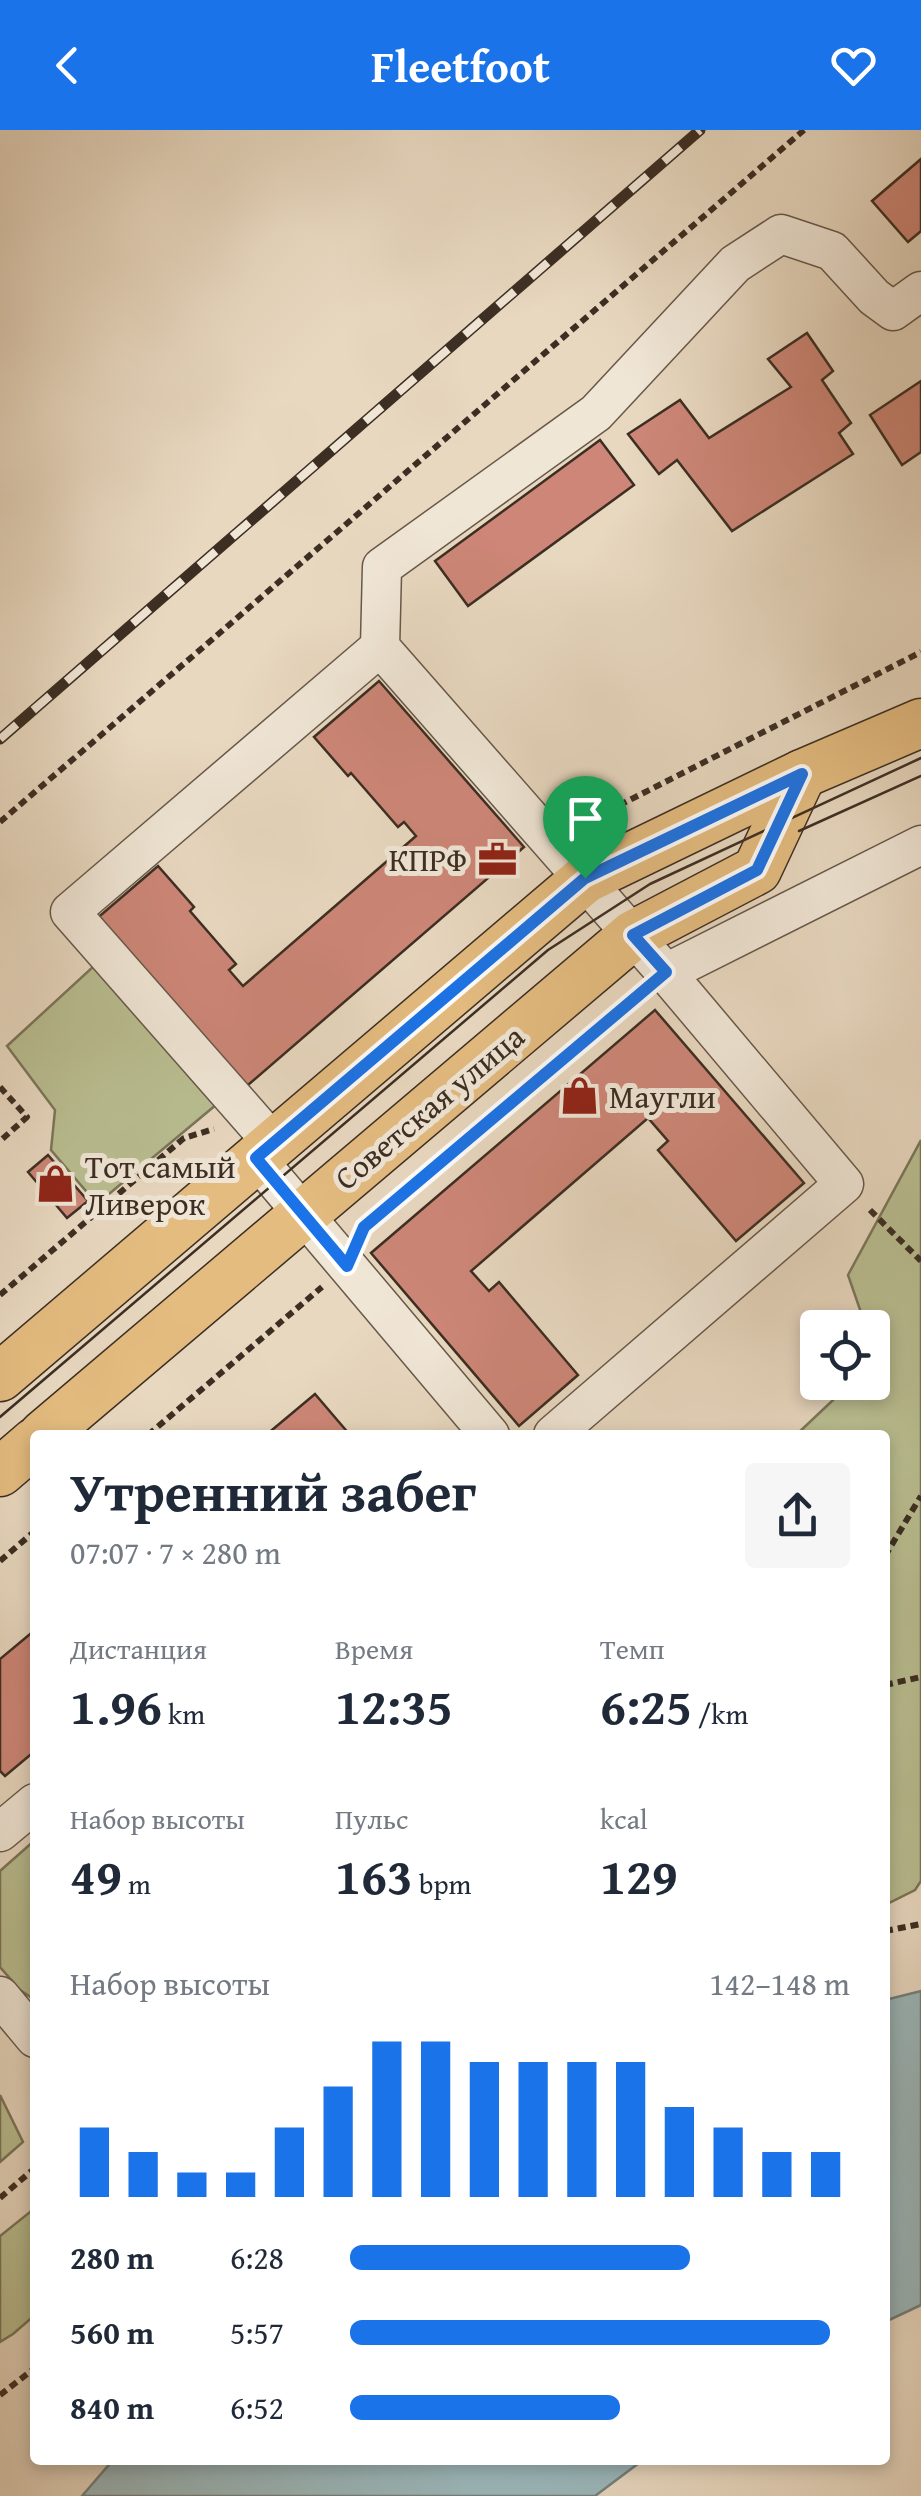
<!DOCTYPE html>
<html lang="ru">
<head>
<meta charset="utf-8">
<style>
  body { margin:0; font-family:"Gentium Book Plus",serif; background:#f6f6f7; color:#1f2937; height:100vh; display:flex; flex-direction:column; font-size:38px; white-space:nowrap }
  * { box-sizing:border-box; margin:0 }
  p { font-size:32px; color:#747a83 }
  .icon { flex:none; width:55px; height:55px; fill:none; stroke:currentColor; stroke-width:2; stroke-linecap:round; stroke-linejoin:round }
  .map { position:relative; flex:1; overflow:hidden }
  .side { position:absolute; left:30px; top:1300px; width:860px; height:1035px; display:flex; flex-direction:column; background:#fff; border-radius:10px; box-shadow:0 5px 15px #0003 }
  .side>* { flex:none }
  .buttons { position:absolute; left:800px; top:1180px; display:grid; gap:20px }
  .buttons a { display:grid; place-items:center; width:90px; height:90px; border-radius:10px; background:#fff; box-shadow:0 5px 15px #0003; font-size:50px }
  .pin { position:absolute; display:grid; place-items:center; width:85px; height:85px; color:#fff; margin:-102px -42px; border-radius:50% 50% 50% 0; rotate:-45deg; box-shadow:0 0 10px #0007 }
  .pin .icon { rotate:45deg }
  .round { display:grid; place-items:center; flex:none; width:105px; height:105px; border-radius:10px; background:#f6f6f7 }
  .overview { display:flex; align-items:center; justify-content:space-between; height:170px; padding:0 40px }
  h1 { font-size:55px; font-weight:700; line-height:75px }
  .stats { display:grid; grid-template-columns:repeat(3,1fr); gap:15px; height:170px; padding:10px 40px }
  .stats div { display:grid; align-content:center }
  .stats b { font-size:50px; font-weight:700 }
  .stats small { font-size:28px; font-weight:400 }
  .stats p { font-size:28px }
  .chart { height:280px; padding:20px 40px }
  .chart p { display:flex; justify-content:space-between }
  .chart svg { width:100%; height:180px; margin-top:10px; stroke:#1a73e8; stroke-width:6 }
  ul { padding:0 40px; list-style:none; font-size:32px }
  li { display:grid; grid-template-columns:160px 120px 1fr; align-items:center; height:75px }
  li i { height:25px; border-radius:12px; background:#1a73e8 }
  header { display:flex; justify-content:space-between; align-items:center; height:130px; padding:0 40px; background:#1a73e8; color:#fff; font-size:45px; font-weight:700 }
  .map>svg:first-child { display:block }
  .green { fill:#b9be91; stroke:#7a765a; stroke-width:2.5 }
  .water { fill:#9bb8bc; stroke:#75817f; stroke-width:2.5 }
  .building { fill:#cd8677; stroke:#3c2e23; stroke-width:2.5 }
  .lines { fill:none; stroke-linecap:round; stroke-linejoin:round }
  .minor-casing { stroke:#67584a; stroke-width:41 }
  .major-casing { stroke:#3c2e23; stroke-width:51 }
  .path { stroke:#3c2e23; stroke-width:6; stroke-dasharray:8 5; stroke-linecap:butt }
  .minor { stroke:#f0e6d6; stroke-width:38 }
  .major { stroke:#e4bc80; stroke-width:48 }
  .tram { stroke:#3c2e23; stroke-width:2.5 }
  .rail-casing { stroke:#3c2e23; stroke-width:11 }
  .rail { stroke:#f0e6d6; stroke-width:8; stroke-dasharray:22; stroke-linecap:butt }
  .route-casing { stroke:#fff; stroke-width:20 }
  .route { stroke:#1a73e8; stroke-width:12 }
  .labels { text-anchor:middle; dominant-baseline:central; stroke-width:10; stroke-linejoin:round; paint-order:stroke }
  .poi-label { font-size:32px; fill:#3c2e23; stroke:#f0e6d6; text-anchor:start }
  .street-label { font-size:32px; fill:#3c2e23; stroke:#f0e6d6 }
</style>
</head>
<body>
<header><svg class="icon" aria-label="back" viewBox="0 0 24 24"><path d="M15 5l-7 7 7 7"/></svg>Fleetfoot<svg class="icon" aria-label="heart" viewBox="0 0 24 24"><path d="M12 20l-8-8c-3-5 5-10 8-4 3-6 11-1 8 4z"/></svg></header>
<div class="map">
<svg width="921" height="2366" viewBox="0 0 921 2366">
  <rect width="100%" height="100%" fill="#e8d8c0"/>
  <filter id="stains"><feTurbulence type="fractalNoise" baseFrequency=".002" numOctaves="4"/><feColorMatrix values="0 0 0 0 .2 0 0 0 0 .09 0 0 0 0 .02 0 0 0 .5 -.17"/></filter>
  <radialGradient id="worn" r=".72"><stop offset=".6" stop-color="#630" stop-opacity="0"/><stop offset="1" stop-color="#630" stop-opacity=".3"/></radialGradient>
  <g class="green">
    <path d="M95 835 217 974 97 1074 51 1020 55 980 7 916Z"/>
    <path d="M921 1010V1751L915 1760 885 1775V1305H796L851 1253 872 1252 873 1231 876 1228 873 1218 872 1198 866 1197 848 1145Z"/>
    <path d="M35 1710V1870L20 1860 0 1837V1741Z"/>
    <path d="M0 1965 23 2012 0 2032Z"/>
    <path d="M35 2078V2185L13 2204 0 2212V2106Z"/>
  </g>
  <g class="water">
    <path d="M921 1861V2175L885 2192V1870Z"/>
    <path d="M113 2330H643L595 2366H82Z"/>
  </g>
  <g class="building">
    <path d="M921 29V101L908 112 872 71Z"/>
    <path d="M807 203 833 241 822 250 851 293 839 303 853 324 732 401 677 330 659 344 628 304 680 270 709 308 791 257 768 229Z"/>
    <path d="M921 251V322L902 335 870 285Z"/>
    <path d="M600 310 634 355 468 476 435 431Z"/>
    <path d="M379 551 524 717 241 961 94 791 158 736 194 777 190 781 236 834 229 840 243 856 416 706 404 692 398 697 351 643 348 646 314 607Z"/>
    <path d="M655 880 804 1053 736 1111 658 1020 668 1011 648 988 471 1141 489 1161 499 1152 578 1245 519 1296 371 1123Z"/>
    <path d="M48 1025 88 1071 67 1088 28 1042Z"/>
    <path d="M315 1264 350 1305H266Z"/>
    <path d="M35 1500V1621L5 1646 0 1641V1529Z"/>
  </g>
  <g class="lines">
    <defs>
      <g id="minor">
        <path d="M666 843 921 715"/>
        <path d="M273 1013 70 782 380 517"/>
        <path d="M256 1028 490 1305"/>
        <path d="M553 1305 844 1054 666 843 380 517 382 437 596 283 735 134 781 104 832 121 874 167 893 181 921 161"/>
        <path d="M0 1702 35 1673"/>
        <path d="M0 1866 35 1908"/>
      </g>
      <g id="major">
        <path d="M0 1247 585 749 802 644 921 593"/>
        <path d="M43 1305 633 805 757 740 802 644"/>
        <path d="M0 1342 35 1312"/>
      </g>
    </defs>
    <use href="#minor" class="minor-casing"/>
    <use href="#major" class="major-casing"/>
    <g class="path">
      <path d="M0 692 804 0"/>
      <path d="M588 698 604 683 921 522"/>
      <path d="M0 957 27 987 0 1011"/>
      <path d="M870 1080 921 1131"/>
      <path d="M364 1099 640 865"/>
      <path d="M0 1165 184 1008 214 999"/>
      <path d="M148 1305 322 1157"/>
      <path d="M885 1426 921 1366"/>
      <path d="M0 1431 35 1401"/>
      <path d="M885 1555 921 1547"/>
      <path d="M885 1801 921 1794"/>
      <path d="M0 2068 35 2038"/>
      <path d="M0 2265 35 2238"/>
    </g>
    <use href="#minor" class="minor"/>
    <use href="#major" class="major"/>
    <g class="tram">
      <path d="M799 701 921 646"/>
      <path d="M0 1287 548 820 650 754 921 628"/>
    </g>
    <defs>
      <path id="rail" d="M0 609 700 0"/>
    </defs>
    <use href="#rail" class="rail-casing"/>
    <use href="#rail" class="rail"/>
  </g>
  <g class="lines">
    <defs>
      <path id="route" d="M802 644 757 740 633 805 666 842 364 1097 347 1136 256 1028 585 748Z"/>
    </defs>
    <use href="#route" class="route-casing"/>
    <use href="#route" class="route"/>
  </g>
  <defs>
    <symbol id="office-bare" viewBox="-9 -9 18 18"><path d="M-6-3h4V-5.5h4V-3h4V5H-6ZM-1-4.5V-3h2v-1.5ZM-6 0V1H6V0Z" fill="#8f2418" stroke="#f0e6d6" stroke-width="2.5" paint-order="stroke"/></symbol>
    <symbol id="shop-bare" viewBox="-9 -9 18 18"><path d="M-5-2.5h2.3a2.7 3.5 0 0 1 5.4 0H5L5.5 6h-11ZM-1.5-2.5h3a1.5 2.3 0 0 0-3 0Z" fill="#8f2418" stroke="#f0e6d6" stroke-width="2.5" paint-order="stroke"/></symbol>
  </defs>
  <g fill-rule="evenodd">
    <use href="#office-bare" x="470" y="702" width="55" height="55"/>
    <use href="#shop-bare" x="552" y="938" width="55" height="55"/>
    <use href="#shop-bare" x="28" y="1026" width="55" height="55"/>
  </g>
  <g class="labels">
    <g class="poi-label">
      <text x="467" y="729" text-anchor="end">КПРФ</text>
      <text x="609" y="966">Маугли</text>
      <text x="85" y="1036">Тот самый<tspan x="85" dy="37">Ливерок</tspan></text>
    </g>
    <g class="street-label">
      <text transform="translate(429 977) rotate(-40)">Советская улица</text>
    </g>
  </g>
  <rect width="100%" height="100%" filter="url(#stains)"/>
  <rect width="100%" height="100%" fill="url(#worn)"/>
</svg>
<div class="buttons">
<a><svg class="icon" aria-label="locate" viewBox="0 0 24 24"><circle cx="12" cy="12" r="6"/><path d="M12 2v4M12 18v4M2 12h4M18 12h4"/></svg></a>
</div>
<div class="pin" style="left:585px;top:748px;background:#1e9e55"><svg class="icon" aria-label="arrive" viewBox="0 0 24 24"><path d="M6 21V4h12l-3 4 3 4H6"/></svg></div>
<section class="side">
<div class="overview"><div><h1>Утренний забег</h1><p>07:07 · 7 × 280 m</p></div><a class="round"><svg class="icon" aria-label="share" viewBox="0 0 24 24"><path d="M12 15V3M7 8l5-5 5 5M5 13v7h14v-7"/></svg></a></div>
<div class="stats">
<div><p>Дистанция</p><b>1.96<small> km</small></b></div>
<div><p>Время</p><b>12:35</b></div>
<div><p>Темп</p><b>6:25<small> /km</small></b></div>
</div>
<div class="stats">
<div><p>Набор высоты</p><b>49<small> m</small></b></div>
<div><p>Пульс</p><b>163<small> bpm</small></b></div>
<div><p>kcal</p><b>129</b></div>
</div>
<div class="chart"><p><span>Набор высоты</span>142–148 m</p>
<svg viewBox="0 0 160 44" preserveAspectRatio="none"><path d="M5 44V27M15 44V33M25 44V38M35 44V38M45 44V27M55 44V17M65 44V6M75 44V6M85 44V11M95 44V11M105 44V11M115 44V11M125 44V22M135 44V27M145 44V33M155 44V33"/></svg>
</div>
<ul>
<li><b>280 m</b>6:28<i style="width:68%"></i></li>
<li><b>560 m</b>5:57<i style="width:96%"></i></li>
<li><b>840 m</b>6:52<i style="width:54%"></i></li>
</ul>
</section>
</div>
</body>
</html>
